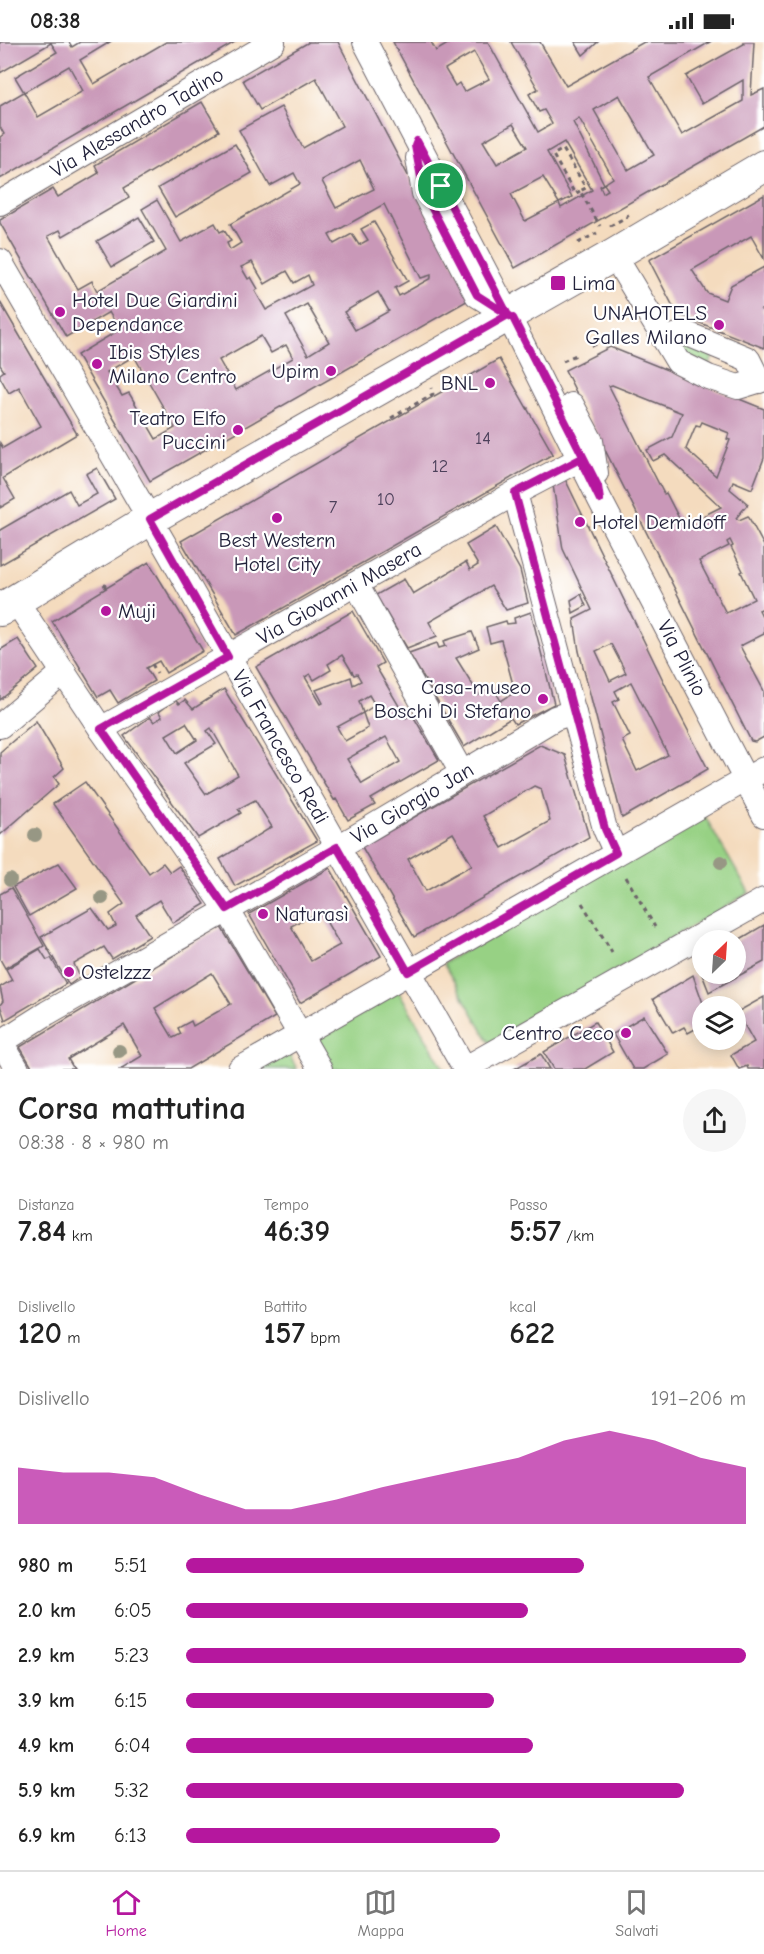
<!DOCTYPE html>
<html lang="it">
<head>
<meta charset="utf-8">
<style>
  body { margin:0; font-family:"Comic Neue",sans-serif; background:#f6f6f6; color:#222; height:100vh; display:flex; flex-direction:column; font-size:22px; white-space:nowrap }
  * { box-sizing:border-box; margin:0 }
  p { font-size:20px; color:#767676 }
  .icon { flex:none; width:33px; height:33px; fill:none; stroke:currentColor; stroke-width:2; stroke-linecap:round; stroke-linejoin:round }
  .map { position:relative; height:1027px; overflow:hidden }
  .details { display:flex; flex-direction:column; background:#fff; flex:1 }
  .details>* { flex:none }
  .needle { width:39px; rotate:25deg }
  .buttons { position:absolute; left:692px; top:888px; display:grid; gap:12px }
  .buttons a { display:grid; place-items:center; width:54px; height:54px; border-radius:50%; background:#fff; box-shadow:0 3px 15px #0003; font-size:30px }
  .pin { position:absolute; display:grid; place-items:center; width:51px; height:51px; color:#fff; margin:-26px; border:3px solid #fff; border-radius:50%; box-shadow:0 2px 6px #0007 }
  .round { display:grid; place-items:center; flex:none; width:63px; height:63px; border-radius:32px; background:#f6f6f6 }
  .overview { display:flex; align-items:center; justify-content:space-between; height:102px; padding:0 18px }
  h1 { font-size:33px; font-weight:800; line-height:45px }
  .stats { display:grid; grid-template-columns:repeat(3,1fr); gap:9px; height:102px; padding:6px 18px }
  .stats div { display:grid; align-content:center }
  .stats b { font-size:30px; font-weight:800 }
  .stats small { font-size:16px; font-weight:400 }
  .stats p { font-size:16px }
  .chart { height:168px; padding:12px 18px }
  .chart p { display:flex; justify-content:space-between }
  .chart svg { width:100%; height:108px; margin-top:6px; fill:#b5179e; opacity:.7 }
  ul { padding:0 18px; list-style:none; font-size:20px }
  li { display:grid; grid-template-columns:96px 72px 1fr; align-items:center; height:45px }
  li i { height:15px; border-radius:8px; background:#b5179e }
  .status { display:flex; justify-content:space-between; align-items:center; height:42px; padding:0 30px; background:#fff; direction:ltr }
  .status svg { height:16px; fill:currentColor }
  .menu { display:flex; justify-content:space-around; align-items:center; height:84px; border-top:2px solid #e0e0e0; background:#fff; font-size:16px; color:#767676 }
  .menu a { display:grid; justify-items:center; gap:3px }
  .menu .selected { color:#b5179e }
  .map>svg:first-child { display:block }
  .green { fill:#97d184; stroke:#5c7a60; stroke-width:1.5 }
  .building { fill:#c998b8; fill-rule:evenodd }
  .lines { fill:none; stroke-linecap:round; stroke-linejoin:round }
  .minor-casing { stroke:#6c6369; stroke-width:26 }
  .major-casing { stroke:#6c6369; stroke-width:34 }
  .path { stroke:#6c6369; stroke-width:3; stroke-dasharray:4.5 4.5; stroke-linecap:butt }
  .minor { stroke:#fff; stroke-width:24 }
  .major { stroke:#fff; stroke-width:32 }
  .tree { fill:#979784 }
  .route-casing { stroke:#fff; stroke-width:12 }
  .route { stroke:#b5179e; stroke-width:8 }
  .poi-dot { fill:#b5179e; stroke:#fff; stroke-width:2 }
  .labels { text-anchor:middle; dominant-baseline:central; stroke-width:4.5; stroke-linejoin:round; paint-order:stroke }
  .number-label { font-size:18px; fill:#4c405a }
  .street-label { font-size:21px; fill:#22223b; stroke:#fff }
  .poi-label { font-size:21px; fill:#22223b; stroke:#fff; text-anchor:start }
</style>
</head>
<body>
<div class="status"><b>08:38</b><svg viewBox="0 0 49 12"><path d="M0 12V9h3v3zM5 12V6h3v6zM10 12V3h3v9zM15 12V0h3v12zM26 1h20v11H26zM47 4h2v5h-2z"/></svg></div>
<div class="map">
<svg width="764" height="1027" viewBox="0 0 764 1027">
  <rect width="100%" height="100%" fill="#fff"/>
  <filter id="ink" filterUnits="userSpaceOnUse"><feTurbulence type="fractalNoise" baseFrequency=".0167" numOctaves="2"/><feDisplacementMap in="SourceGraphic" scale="12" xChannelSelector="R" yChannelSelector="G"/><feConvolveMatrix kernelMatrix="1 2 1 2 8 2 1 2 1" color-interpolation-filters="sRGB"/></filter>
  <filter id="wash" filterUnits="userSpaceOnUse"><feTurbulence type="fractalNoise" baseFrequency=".008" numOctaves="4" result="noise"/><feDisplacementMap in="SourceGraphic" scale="24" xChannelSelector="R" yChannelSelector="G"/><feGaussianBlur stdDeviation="1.35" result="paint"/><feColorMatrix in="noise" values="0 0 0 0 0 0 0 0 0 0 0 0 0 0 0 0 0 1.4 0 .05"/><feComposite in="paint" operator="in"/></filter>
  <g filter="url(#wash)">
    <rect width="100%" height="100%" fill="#f4dbbe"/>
    <g class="green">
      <path d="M675 301 714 312 709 324 687 320Z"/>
      <path d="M703 771 749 851 490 1001 443 921Z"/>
      <path d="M398 948 444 1027H333L315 995Z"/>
      <path d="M288 1011 297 1027H261Z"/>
    </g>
    <g id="blocks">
      <g class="building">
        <path d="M0 0H69L72 5 80 0H110L80 18 94 42 166 0H235L0 137V95L4 92 0 85V64L24 50 15 35 57 10 51 1 0 31ZM69 24 83 49 38 75 24 50Z"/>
        <path d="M309 0H338L472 256 150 439 77 313 119 288 109 270 66 295 0 181V178L53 147 58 155 99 131 95 123 202 60 219 89 124 146 129 156 63 194 60 188 48 194 78 247 92 239 97 249 166 209 142 167 157 158 181 200 215 181 220 190 224 188 231 199 227 201 230 208 241 201 230 182 300 142 294 131 270 144 239 88 281 65 303 106 342 84 316 36 260 68 243 38ZM360 118 374 147 336 166 322 139ZM384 162 421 236 431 233V236L399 254 395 246 408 239 374 180 361 187 368 198 359 203 352 192 334 202 329 193ZM252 220 265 242 287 229 294 241 308 233 312 243 266 268 255 249 258 247 251 235 248 237 241 225ZM378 250 389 269 355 288 344 270ZM307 262 329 300 308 313 286 274ZM261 294 271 311 286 303 293 316 236 348 219 318ZM134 314 175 386 156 397 129 351 122 354 107 330Z"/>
        <path d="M393 0H431L436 9 451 0H488L538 90 552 82 544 68 539 70 529 52 538 47 511 0H540L566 44 644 0H710L649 35 682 93 743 59V38L702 62 686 34 744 2 743 0H754L751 53 764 47V84L515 226ZM474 10 489 37 464 50 459 41 455 44 445 27ZM619 53 654 113 628 128 594 68ZM579 76 613 136 604 142 608 148 603 151 600 144 604 142 573 80ZM513 82 527 105 497 122 483 99ZM564 100 592 148 561 166 559 161 525 179 511 152 543 135 559 161 572 155 547 110Z"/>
        <path d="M575 0H598L583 13Z"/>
        <path d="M235 102 252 131 175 175 158 146Z"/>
        <path d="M764 153V217L751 194 692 228 707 251 725 258 731 243 764 225V267L761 268 764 270V306L677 272 649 218Z"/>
        <path d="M139 175 154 200 112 225 97 199Z"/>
        <path d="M0 260 77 392 3 436 15 457 0 466V401L3 406 41 384 19 345 9 351 0 335V332L4 329 0 323Z"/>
        <path d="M610 305 764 367V416L752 447 733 439 730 447 748 462 736 476 739 478 748 474 764 504V566L759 568 762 574 764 573V592L740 604 764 649V695L755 700 751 699 565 328ZM612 343 682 371 672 395 647 408 653 419 665 413 721 465 683 484 666 451 664 452 609 344ZM702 380 729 391 727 397 730 398 716 434 686 407 696 383 700 384ZM730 498 733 504 731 505 743 529 741 530 754 557 726 571 699 519 729 504 727 500Z"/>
        <path d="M499 317 553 412 236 593 181 499Z"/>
        <path d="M97 426 115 457 0 523V488L69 448 77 463 97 452 86 432Z"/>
        <path d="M565 437 680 673 708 727 622 776 579 609 574 577 592 568 563 507 553 443ZM611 602 626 631 610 639 596 609ZM631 640 668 713 637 729 622 698 630 694 613 660 619 657 615 649Z"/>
        <path d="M496 485 520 528 528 561 506 568 491 544 429 580 437 594 407 606 376 553 404 537 413 552 466 520 470 528 478 523 466 503Z"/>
        <path d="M149 520 203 609 166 631 159 619 146 626 154 639 118 661 110 648 98 655 52 579Z"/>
        <path d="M581 552 586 564 573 571 571 558Z"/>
        <path d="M353 569 383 621 376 625 406 676 412 672 439 718 371 757 375 763 348 778 336 757 334 758 256 625ZM342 613 354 633 357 632 361 639 353 643 351 635 316 648 323 661 321 662 305 635 310 632 314 638 331 628 328 622ZM369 653 375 663 363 671 368 686 345 699 337 685 363 671 359 659ZM386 695 400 720 362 742 347 717Z"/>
        <path d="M531 570 554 662 515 682 511 676 464 705 409 611 437 601 439 606 446 604 444 599 472 590 479 606 456 616 479 653 493 645 501 659 515 650 501 598 490 601 486 585 506 579 507 582 515 581 514 576Z"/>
        <path d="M18 597 38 627 0 658V608Z"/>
        <path d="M224 647 317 799 235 844 220 817 272 785 255 758 238 767 241 771 198 796 124 694 150 675 154 680 162 675 159 670 175 658 179 662 185 658 193 667ZM186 681 197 698 177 711 166 693ZM211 686 238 733 206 752 184 721 216 702 207 689Z"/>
        <path d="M36 679 64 726 54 735 59 742 0 793V710Z"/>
        <path d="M540 703 565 713 589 795 414 895 362 805ZM534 744 541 747 550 779 502 806 483 774ZM453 791 472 823 426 849 408 817Z"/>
        <path d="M85 740 149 831 163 821 170 830 179 824 205 862 173 881 159 858 136 873 150 894 112 917 104 905 74 922 80 935 69 943 41 895 92 866 108 888 116 884 110 872 124 862 53 762Z"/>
        <path d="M59 821 77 846 29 874 13 845Z"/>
        <path d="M330 826 381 914 300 961 249 872ZM320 869 340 903 311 919 291 884Z"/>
        <path d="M11 846 44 904 5 926 0 917V852Z"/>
        <path d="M764 883V920L709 950 698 922 702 919V932H735V900Z"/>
        <path d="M221 885 275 975 188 1027H120L142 1014 124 983 68 1017 74 1027H33L20 1005ZM212 931 231 962 193 984 191 979 178 986 181 992 173 996 155 966Z"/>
        <path d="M40 907 47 918 51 916 66 942 5 978 0 963 3 959 0 945 12 938 6 927Z"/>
        <path d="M693 933 704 964H702V988L700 990 697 986 688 991 684 985 673 991 653 957Z"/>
        <path d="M764 955V1027H748L747 1024 739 1027 731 1013 754 1000 737 970Z"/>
        <path d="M644 974 668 1012 643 1027H633L613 992Z"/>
        <path d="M595 980 613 1010 585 1027H554L544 1010Z"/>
        <path d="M541 1012 550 1027H514Z"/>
      </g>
    </g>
  </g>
  <g filter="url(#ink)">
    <use href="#blocks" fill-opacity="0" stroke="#6c6369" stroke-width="1.5"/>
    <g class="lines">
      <defs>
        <g id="minor">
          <path id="s1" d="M365 0 508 273 600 458 764 773"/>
          <path d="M418 116 424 151 477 253 506 271"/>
          <path id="s2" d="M0 161 273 0"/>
          <path d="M614 213 678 320 708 335 738 345 764 337"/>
          <path id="s3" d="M0 219 166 505 465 1027"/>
          <path d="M664 297 685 291 748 317 759 339"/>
          <path d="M572 363 591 399 596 431"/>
          <path d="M515 451 605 787 616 811"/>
          <path d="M356 542 462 731"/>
          <path d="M16 559 101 687 227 867 320 1027"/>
          <path d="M0 684 64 630"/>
          <path id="s4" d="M101 687 515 451 580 417"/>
          <path d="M1 1000 17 1027"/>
          <path id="s5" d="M0 1001 47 971 352 797 555 676 574 670"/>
          <path d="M240 1027 764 727"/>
          <path d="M464 1027 764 858"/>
        </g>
        <path id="major" d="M0 568 150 477 614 213 764 124"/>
      </defs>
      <use href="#minor" class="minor-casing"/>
      <use href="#major" class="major-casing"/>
      <g class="path">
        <path d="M580 149 575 152 553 113 563 107 586 146 580 149 600 184"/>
        <path d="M610 184 628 174 625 169"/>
        <path d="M578 201 597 191"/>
        <path d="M592 304 607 297"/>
        <path d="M563 319 576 313"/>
        <path d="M527 366 528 365"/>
        <path d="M391 376 433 352 431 346"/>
        <path d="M104 542 106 546"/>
        <path d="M152 622 157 631"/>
        <path d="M626 835 655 885"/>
        <path d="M582 861 612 910"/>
      </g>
      <use href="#minor" class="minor"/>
      <use href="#major" class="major"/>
    </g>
    <g class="tree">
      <circle cx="35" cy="793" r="7"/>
      <circle cx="721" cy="820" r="7"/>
      <circle cx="10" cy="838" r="7"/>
      <circle cx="102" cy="856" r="7"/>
      <circle cx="119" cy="1009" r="7"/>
    </g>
  </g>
  <g class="lines" filter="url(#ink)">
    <defs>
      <path id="route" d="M441 144 508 273 150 477 228 615 101 687 227 867 337 805 408 930 616 811 605 787 515 451 580 417 600 458 598 444 513 276 477 253 424 151 415 104 417 99 441 144"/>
    </defs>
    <use href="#route" class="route-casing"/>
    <use href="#route" class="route"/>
  </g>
  <g class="poi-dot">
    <rect x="550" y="233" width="16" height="16" rx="3"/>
    <circle cx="60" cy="270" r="6"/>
    <circle cx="719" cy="283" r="6"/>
    <circle cx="97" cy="322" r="6"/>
    <circle cx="331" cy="329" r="6"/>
    <circle cx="490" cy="341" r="6"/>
    <circle cx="238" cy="388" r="6"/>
    <circle cx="277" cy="476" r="6"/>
    <circle cx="580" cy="480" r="6"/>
    <circle cx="106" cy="569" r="6"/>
    <circle cx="543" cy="657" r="6"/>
    <circle cx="263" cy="872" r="6"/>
    <circle cx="69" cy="930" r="6"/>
    <circle cx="626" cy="991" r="6"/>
  </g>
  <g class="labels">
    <g class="number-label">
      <text x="483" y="396">14</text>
      <text x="440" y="424">12</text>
      <text x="386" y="457">10</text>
      <text x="333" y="465">7</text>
    </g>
    <g class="street-label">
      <text stroke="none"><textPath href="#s2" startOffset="159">Via Alessandro Tadino</textPath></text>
      <text stroke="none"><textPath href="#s4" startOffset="274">Via Giovanni Masera</textPath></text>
      <text stroke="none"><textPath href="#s1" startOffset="693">Via Plinio</textPath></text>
      <text stroke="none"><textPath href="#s3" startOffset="561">Via Francesco Redi</textPath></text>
      <text stroke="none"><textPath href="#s5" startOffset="477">Via Giorgio Jan</textPath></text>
    </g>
    <g class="poi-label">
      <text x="572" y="241">Lima</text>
      <text x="72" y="258">Hotel Due Giardini<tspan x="72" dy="24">Dependance</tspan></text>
      <text x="707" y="271" text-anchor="end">UNAHOTELS<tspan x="707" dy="24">Galles Milano</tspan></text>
      <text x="109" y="310">Ibis Styles<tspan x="109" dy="24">Milano Centro</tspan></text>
      <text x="319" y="329" text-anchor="end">Upim</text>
      <text x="478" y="341" text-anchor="end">BNL</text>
      <text x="226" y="376" text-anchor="end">Teatro Elfo<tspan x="226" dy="24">Puccini</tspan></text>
      <text x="592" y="480">Hotel Demidoff</text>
      <text x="277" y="498" text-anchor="middle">Best Western<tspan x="277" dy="24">Hotel City</tspan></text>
      <text x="118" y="569">Muji</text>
      <text x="531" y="645" text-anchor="end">Casa-museo<tspan x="531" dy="24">Boschi Di Stefano</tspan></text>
      <text x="275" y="872">Naturasì</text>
      <text x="81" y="930">Ostelzzz</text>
      <text x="614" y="991" text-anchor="end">Centro Ceco</text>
    </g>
  </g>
</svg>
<div class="buttons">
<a><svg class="needle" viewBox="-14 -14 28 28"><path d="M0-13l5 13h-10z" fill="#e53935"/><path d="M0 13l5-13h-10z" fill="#767676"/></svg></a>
<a><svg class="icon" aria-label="layers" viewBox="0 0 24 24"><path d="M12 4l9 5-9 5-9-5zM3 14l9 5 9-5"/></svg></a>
</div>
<div class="pin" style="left:441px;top:144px;background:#1e9e55"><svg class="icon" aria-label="arrive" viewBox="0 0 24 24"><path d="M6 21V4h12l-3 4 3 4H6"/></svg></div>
</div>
<section class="details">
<div class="overview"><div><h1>Corsa mattutina</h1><p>08:38 · 8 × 980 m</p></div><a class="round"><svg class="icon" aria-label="share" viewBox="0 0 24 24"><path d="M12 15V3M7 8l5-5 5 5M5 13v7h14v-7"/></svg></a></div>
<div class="stats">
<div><p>Distanza</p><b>7.84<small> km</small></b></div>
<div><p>Tempo</p><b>46:39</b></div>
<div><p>Passo</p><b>5:57<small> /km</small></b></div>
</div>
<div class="stats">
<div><p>Dislivello</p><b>120<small> m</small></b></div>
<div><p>Battito</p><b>157<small> bpm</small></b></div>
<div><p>kcal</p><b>622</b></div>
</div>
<div class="chart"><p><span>Dislivello</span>191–206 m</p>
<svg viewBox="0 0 160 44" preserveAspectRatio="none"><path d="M0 44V21L10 23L20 23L30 25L40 32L50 38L60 38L70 34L80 29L90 25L100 21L110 17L120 10L130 6L140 10L150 17L160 21V44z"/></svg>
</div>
<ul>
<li><b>980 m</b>5:51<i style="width:71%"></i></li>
<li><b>2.0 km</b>6:05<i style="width:61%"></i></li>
<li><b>2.9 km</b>5:23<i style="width:100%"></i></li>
<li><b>3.9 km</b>6:15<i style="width:55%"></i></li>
<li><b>4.9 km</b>6:04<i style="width:62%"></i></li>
<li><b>5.9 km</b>5:32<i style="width:89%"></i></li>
<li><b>6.9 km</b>6:13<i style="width:56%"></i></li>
</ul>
</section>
<nav class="menu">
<a class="selected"><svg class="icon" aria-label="home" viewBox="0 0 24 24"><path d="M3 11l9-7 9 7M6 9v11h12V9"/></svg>Home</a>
<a><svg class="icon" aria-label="map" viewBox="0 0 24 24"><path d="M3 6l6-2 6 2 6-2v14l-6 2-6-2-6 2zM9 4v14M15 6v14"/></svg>Mappa</a>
<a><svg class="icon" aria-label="saved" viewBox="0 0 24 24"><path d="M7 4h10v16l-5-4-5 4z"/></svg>Salvati</a>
</nav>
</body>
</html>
